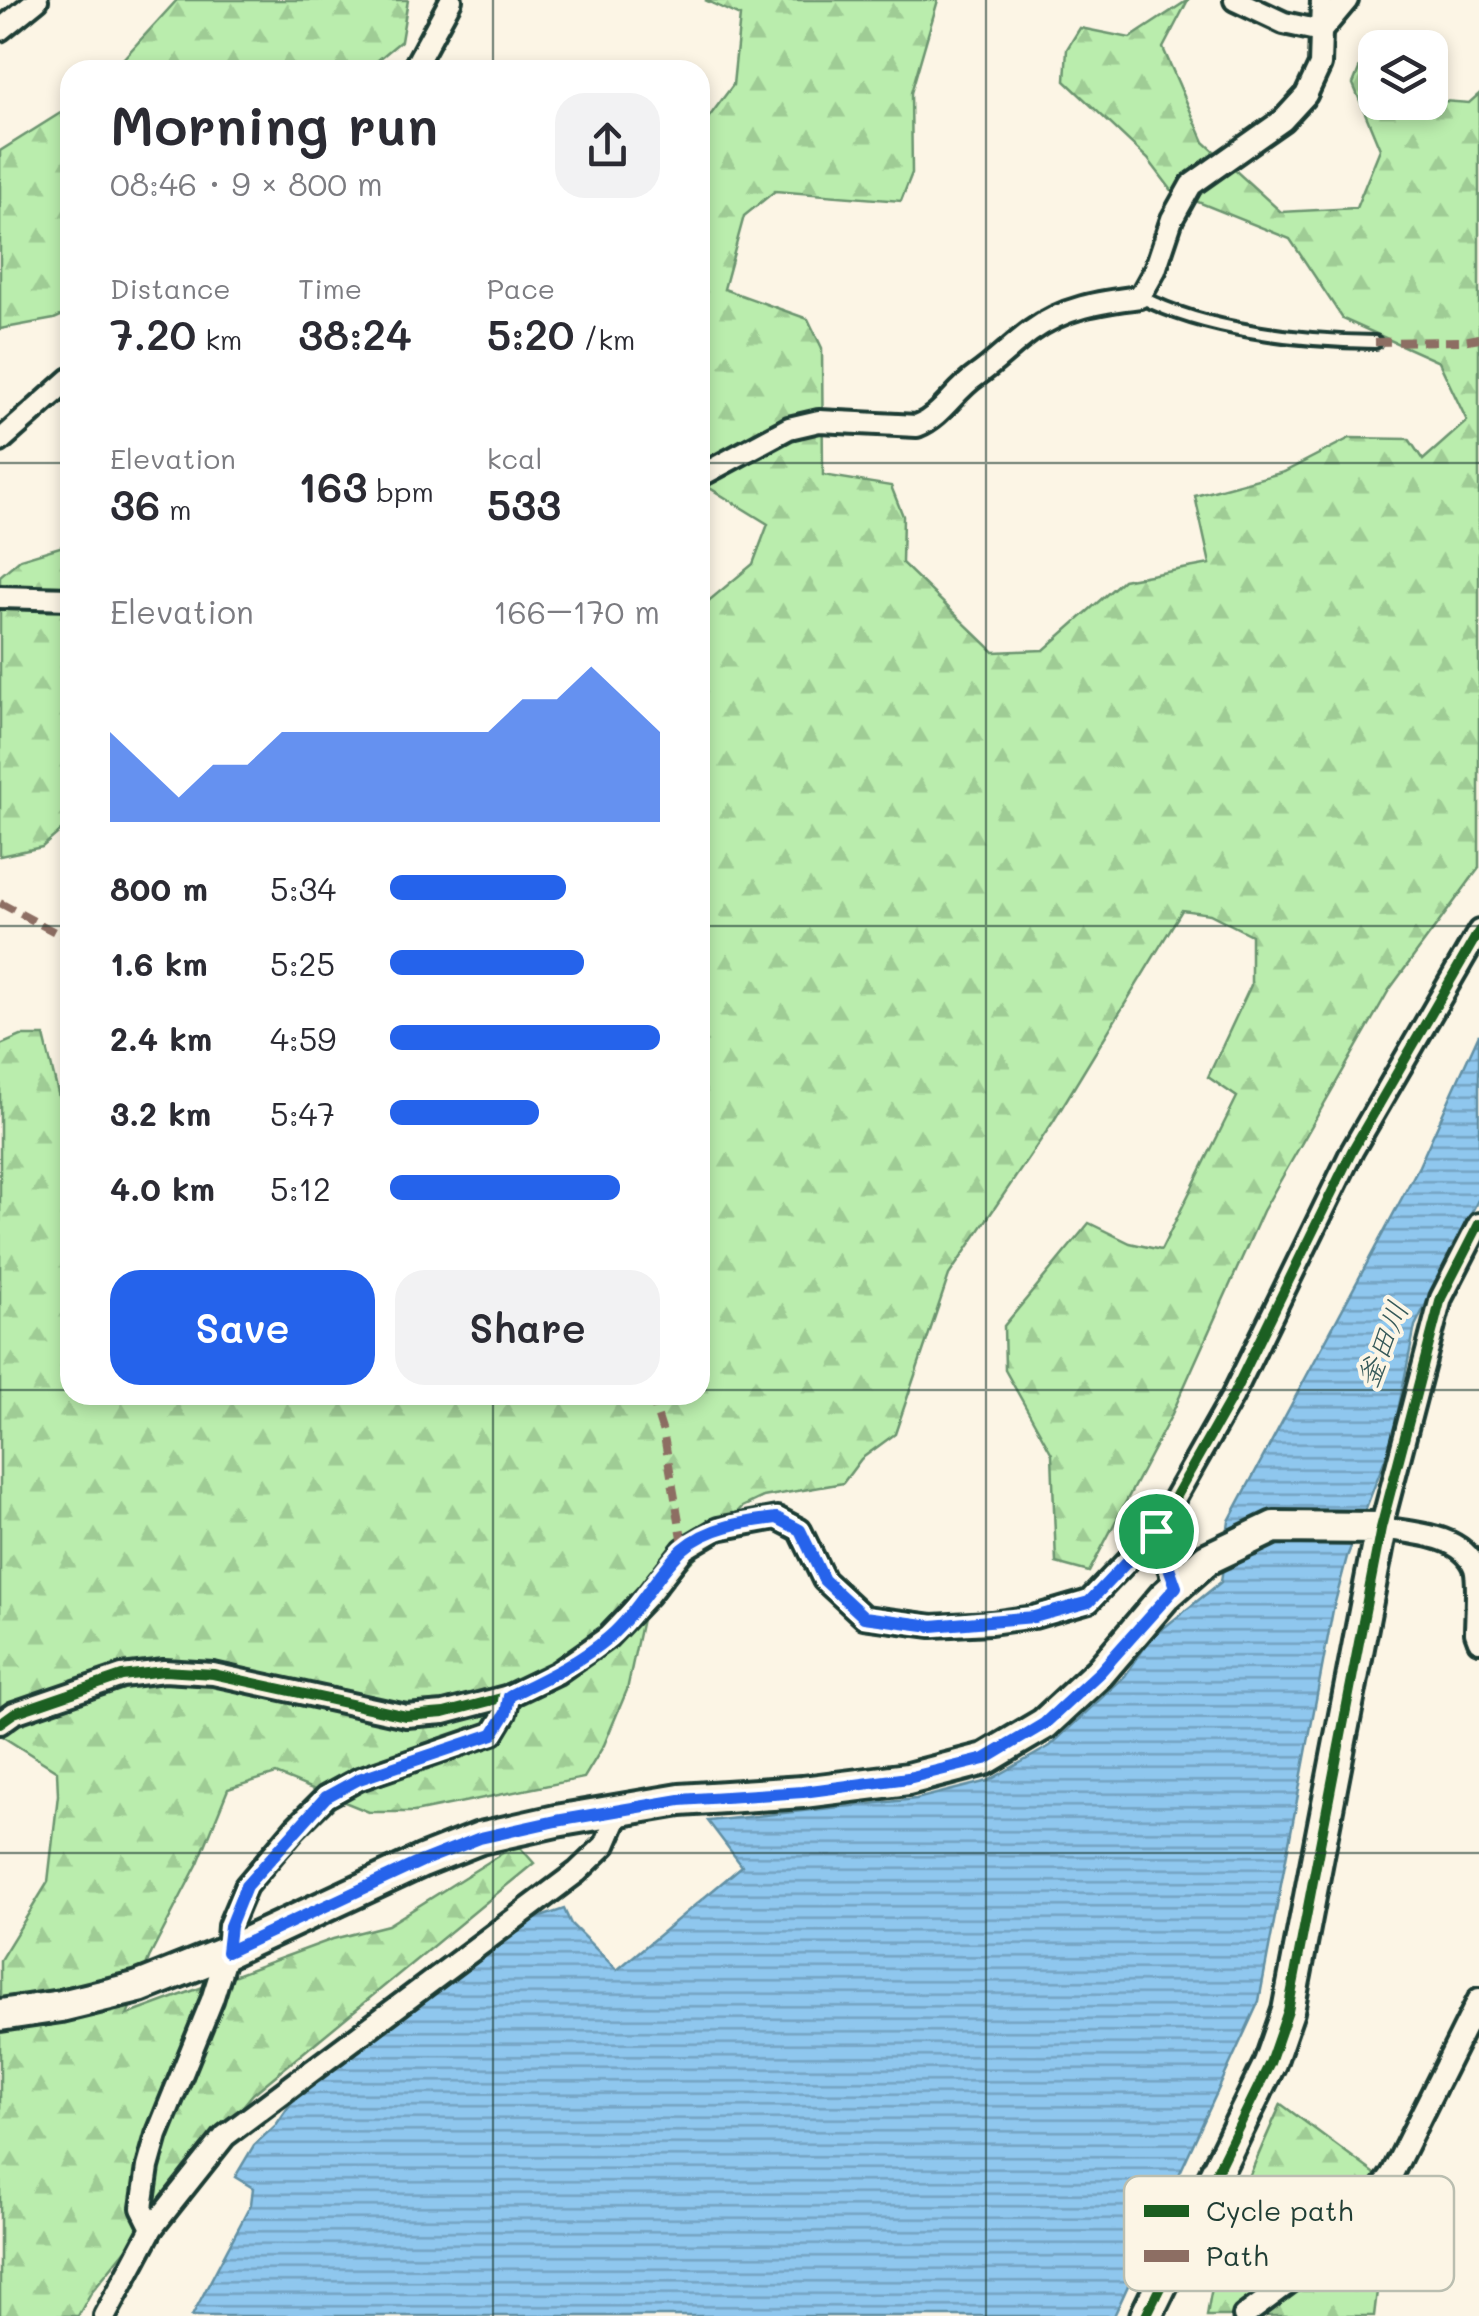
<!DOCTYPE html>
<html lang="en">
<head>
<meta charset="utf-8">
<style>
  body { margin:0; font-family:Mali,"Klee One",sans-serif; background:#f2f2f3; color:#2b2b33; height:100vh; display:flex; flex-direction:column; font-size:38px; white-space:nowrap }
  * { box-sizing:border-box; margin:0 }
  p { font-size:32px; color:#7c7c81 }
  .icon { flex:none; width:55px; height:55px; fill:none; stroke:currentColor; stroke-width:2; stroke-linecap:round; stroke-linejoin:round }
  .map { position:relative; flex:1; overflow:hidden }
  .panel { position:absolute; left:60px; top:60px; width:650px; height:1345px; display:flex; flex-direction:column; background:#fff; border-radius:30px; box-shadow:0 5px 15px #0003 }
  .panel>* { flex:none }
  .buttons { position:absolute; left:1358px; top:30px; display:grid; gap:20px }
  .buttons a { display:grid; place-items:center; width:90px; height:90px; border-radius:20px; background:#fff; box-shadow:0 5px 15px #0003; font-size:50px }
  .pin { position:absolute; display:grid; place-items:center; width:85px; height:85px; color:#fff; margin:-42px; border:5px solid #fff; border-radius:50%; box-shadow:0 2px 10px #0007 }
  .round { display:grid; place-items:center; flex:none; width:105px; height:105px; border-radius:30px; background:#f2f2f3 }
  .overview { display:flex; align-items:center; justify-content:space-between; height:170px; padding:0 50px }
  h1 { font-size:55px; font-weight:600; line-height:75px }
  .figures { display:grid; grid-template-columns:repeat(3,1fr); gap:15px; height:170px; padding:10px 50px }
  .figures div { display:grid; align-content:center }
  .figures b { font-size:42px; font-weight:600 }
  .figures small { font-size:28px; font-weight:400 }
  .figures p { font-size:28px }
  .chart { height:280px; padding:20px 50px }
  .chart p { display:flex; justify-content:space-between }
  .chart svg { width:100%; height:180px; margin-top:10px; fill:#2563eb; opacity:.7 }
  .button { display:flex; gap:20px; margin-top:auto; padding:20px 50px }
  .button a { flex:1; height:115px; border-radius:30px; background:#2563eb; color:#fff; font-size:40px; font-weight:600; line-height:115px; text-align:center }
  .button a+a { background:#f2f2f3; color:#2b2b33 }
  ul { padding:0 50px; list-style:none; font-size:32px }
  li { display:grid; grid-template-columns:160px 120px 1fr; align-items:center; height:75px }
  li i { height:25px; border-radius:12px; background:#2563eb }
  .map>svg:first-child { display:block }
  .forest { fill:url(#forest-firs); stroke:#6c9570; stroke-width:2.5 }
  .water { fill:url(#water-rules); stroke:#6290a4; stroke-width:2.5 }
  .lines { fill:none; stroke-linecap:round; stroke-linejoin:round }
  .lane-casing { stroke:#1f3d34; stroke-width:18 }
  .street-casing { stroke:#1f3d34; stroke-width:28 }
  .secondary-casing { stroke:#1f3d34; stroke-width:38 }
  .lane { stroke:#fcf5e5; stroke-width:10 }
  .street { stroke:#fcf5e5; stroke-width:20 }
  .secondary { stroke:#fcf5e5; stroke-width:30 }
  .quiet { stroke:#8d6e63; stroke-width:8; stroke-dasharray:15 8; stroke-linecap:butt }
  .cycleway-casing { stroke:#fcf5e5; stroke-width:16 }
  .cycleway { stroke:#1b5e20; stroke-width:10 }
  .route-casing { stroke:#fff; stroke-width:20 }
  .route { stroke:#2563eb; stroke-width:12 }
  .grid { fill:none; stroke:#1f3d34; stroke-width:2.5; stroke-opacity:0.55 }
  .labels { text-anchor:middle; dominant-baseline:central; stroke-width:8; stroke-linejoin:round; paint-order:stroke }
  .water-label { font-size:30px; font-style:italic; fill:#355959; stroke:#fcf5e5 }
  .key { fill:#fcf5e5; stroke:#babeb0; stroke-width:2.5 }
  .key-label { font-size:28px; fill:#1f3d34 }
</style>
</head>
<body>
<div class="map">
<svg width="1479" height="2316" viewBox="0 0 1479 2316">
  <defs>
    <pattern id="forest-firs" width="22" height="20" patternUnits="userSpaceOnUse" patternTransform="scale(2.5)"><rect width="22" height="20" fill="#baedad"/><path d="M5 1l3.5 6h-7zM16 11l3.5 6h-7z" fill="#9fcc95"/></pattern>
    <pattern id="water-rules" width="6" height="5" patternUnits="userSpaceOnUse" patternTransform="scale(2.5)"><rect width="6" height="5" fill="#8fc7ee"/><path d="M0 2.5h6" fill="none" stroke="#74a3c2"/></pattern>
  </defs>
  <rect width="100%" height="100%" fill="#fcf5e5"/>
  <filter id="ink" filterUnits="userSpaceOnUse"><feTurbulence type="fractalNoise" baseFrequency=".01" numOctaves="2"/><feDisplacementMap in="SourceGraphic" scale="20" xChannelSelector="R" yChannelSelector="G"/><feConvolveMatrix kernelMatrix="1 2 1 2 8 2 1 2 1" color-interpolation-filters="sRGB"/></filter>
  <g filter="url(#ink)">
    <g class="forest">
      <path d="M177 0H408L401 41 366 70H113Z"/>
      <path d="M705 0H938L911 93 912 173 901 201 775 191 744 216 724 289 808 319 822 348 823 475 891 486 903 516 902 563 994 652 1044 650 1123 580 1210 564 1195 496 1284 472 1350 438 1409 439 1423 460 1467 421 1439 362 1343 319 1290 239 1173 192 1148 159 1065 81 1067 49 1080 28 1130 38 1188 0 1163 48 1204 142 1281 212 1356 208 1380 149 1353 84 1370 41 1377 47 1375 102H1430V100L1469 103 1479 94V868L1389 990 1263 1211 1171 1416 1089 1572 1056 1563 1052 1454 1005 1370 1004 1326 1089 1223 1130 1243 1161 1250 1237 1097 1208 1077 1251 985V935L1210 914 1182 910 1053 1122 949 1275 895 1434 861 1459 843 1483 763 1497 742 1507 643 1614 627 1690 604 1745 584 1778 414 1812H369L276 1774 228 1789 198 1863 149 1958 127 2015 333 1939 388 1925 517 1844 534 1863 253 2094 92 2291 78 2316H0V1960L48 1882 58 1795 57 1771 0 1735V1045L21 1036H44L66 1126 70 1125V1395H700V608L753 564 768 524 700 482V129L733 85 740 16Z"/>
      <path d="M70 107V312L54 319 0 329V151Z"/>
      <path d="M70 544V823L42 847 0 856V576L20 559Z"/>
      <path d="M1281 2104 1374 2173 1388 2200 1374 2316H1207C1217 2244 1251 2171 1281 2104Z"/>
    </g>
    <path class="water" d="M1479 1034V1198L1415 1326 1392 1441 1347 1557 1333 1610 1259 2001 1114 2316H192L251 2204 253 2188 235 2177 254 2145 276 2125 302 2087 370 2042 473 1960 529 1921 564 1909 571 1924 617 1970 742 1866 708 1821 916 1799 988 1781 1050 1746 1125 1676 1151 1638 1221 1582 1229 1521 1419 1166Z"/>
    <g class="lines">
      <defs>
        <path id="lane" d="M1141 297C1206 331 1302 341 1375 342"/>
        <g id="street">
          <path d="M1235 0 1284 23 1321 31"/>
          <path d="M0 30 37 0"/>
          <path d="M1321 31 1347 0"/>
          <path d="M413 70 451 0"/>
          <path d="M0 441 70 379"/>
          <path d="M700 476 789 428 819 421 917 426C942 416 954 391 976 376 995 363 1011 346 1030 332 1064 307 1100 302 1140 297L1155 270 1172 219 1191 185 1283 120 1306 95 1320 65 1322 0"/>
          <path d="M0 597 70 599"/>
          <path d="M1479 1224 1441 1298 1381 1528C1411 1533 1462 1534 1475 1568 1479 1581 1476 1617 1476 1633L1479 1641"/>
          <path d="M1156 1531 1176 1587"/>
          <path d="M0 1723 14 1713 122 1676 164 1671 213 1674 406 1716 444 1713 509 1696 557 1673 608 1637 648 1595 684 1549 718 1529 777 1518 800 1530 824 1580 864 1617 932 1626 991 1623 1034 1617 1089 1601 1156 1531 1232 1397 1352 1151 1479 931"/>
          <path d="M152 2228 142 2208 148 2167 157 2135 212 2000 227 1952 229 1926 246 1886 295 1828 326 1797 359 1779 493 1733 505 1713 509 1696"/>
          <path d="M105 2316 152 2228 225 2136 577 1872 605 1845 620 1810"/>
          <path d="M1244 2316 1318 2261 1362 2216 1392 2174 1479 1999"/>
        </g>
        <path id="secondary" d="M0 2015 61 2006 139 1987 227 1952 422 1861 480 1838 556 1821 680 1800 803 1792 908 1779 985 1759 1044 1724 1100 1672 1165 1596 1207 1559 1274 1527 1381 1528 1288 2011 1270 2063 1146 2316"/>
      </defs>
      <use href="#lane" class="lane-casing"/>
      <use href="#street" class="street-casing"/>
      <use href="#secondary" class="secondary-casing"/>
      <use href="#lane" class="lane"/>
      <use href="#street" class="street"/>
      <use href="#secondary" class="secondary"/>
      <g class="quiet">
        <path d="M1375 342 1464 341 1479 338"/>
        <path d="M0 903 70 940"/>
        <path d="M651 1395 664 1436 684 1549"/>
      </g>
      <defs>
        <g id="cycleway">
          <path d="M0 1723 14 1713 122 1676 164 1671 213 1674 406 1716 444 1713 509 1696 557 1673 608 1637 648 1595 684 1549 718 1529 777 1518 800 1530 824 1580 864 1617 932 1626 991 1623 1034 1617 1089 1601 1156 1531 1232 1397 1352 1151 1479 931"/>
          <path d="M1146 2316 1270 2063 1288 2011 1381 1528 1441 1298 1479 1224"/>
        </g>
      </defs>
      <use href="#cycleway" class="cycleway-casing"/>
      <use href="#cycleway" class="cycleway"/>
    </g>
  </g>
  <g class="lines" filter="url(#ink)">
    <defs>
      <path id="route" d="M777 1518 800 1530 824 1580 864 1617 932 1626 1034 1617 1089 1602 1156 1531 1176 1587 1100 1672 1044 1724 985 1759 908 1778 803 1792 680 1800 556 1821 480 1838 422 1861 227 1952 230 1926 246 1886 326 1797 359 1779 493 1734 506 1713 509 1696C543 1679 579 1663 609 1637 637 1613 658 1572 683 1549 709 1526 745 1522 777 1518Z"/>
    </defs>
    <use href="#route" class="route-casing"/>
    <use href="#route" class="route"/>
  </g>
  <path class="grid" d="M493 0V70M986 0V2316M0 463H70M700 463H1479M0 926H70M700 926H1479M0 1390H70M700 1390H1479M493 1395V2316M0 1853H1479"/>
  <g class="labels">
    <g class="water-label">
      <text transform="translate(1381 1344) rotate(-68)">釜田川</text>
    </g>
  </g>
  <rect x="1124" y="2176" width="330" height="115" rx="15" class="key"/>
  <rect x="1144" y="2205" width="45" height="12" fill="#1b5e20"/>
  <rect x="1144" y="2250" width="45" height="12" fill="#8d6e63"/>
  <g class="key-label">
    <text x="1206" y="2221">Cycle path</text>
    <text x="1206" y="2266">Path</text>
  </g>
</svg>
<div class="buttons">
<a><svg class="icon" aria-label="layers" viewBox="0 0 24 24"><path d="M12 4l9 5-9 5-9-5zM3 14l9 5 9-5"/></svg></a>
</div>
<div class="pin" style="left:1156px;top:1531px;background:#1e9e55"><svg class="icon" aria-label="arrive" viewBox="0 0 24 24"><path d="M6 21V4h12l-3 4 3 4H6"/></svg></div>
<section class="panel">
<div class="overview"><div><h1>Morning run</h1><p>08:46 · 9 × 800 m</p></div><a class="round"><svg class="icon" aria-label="share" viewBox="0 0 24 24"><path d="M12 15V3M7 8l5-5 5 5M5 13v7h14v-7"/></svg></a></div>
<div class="figures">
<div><p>Distance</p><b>7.20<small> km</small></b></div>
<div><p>Time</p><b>38:24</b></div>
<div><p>Pace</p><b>5:20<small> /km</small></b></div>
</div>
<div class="figures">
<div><p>Elevation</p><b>36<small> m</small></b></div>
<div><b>163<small> bpm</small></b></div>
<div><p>kcal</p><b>533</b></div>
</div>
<div class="chart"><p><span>Elevation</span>166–170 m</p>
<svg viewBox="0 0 160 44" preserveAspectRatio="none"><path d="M0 44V22L10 30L20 38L30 30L40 30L50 22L60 22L70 22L80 22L90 22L100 22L110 22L120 14L130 14L140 6L150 14L160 22V44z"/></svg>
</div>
<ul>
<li><b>800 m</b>5:34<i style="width:65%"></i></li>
<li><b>1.6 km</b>5:25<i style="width:72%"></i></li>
<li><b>2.4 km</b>4:59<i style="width:100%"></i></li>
<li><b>3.2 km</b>5:47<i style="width:55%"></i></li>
<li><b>4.0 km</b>5:12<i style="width:85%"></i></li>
</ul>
<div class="button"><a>Save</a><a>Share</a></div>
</section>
</div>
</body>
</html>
